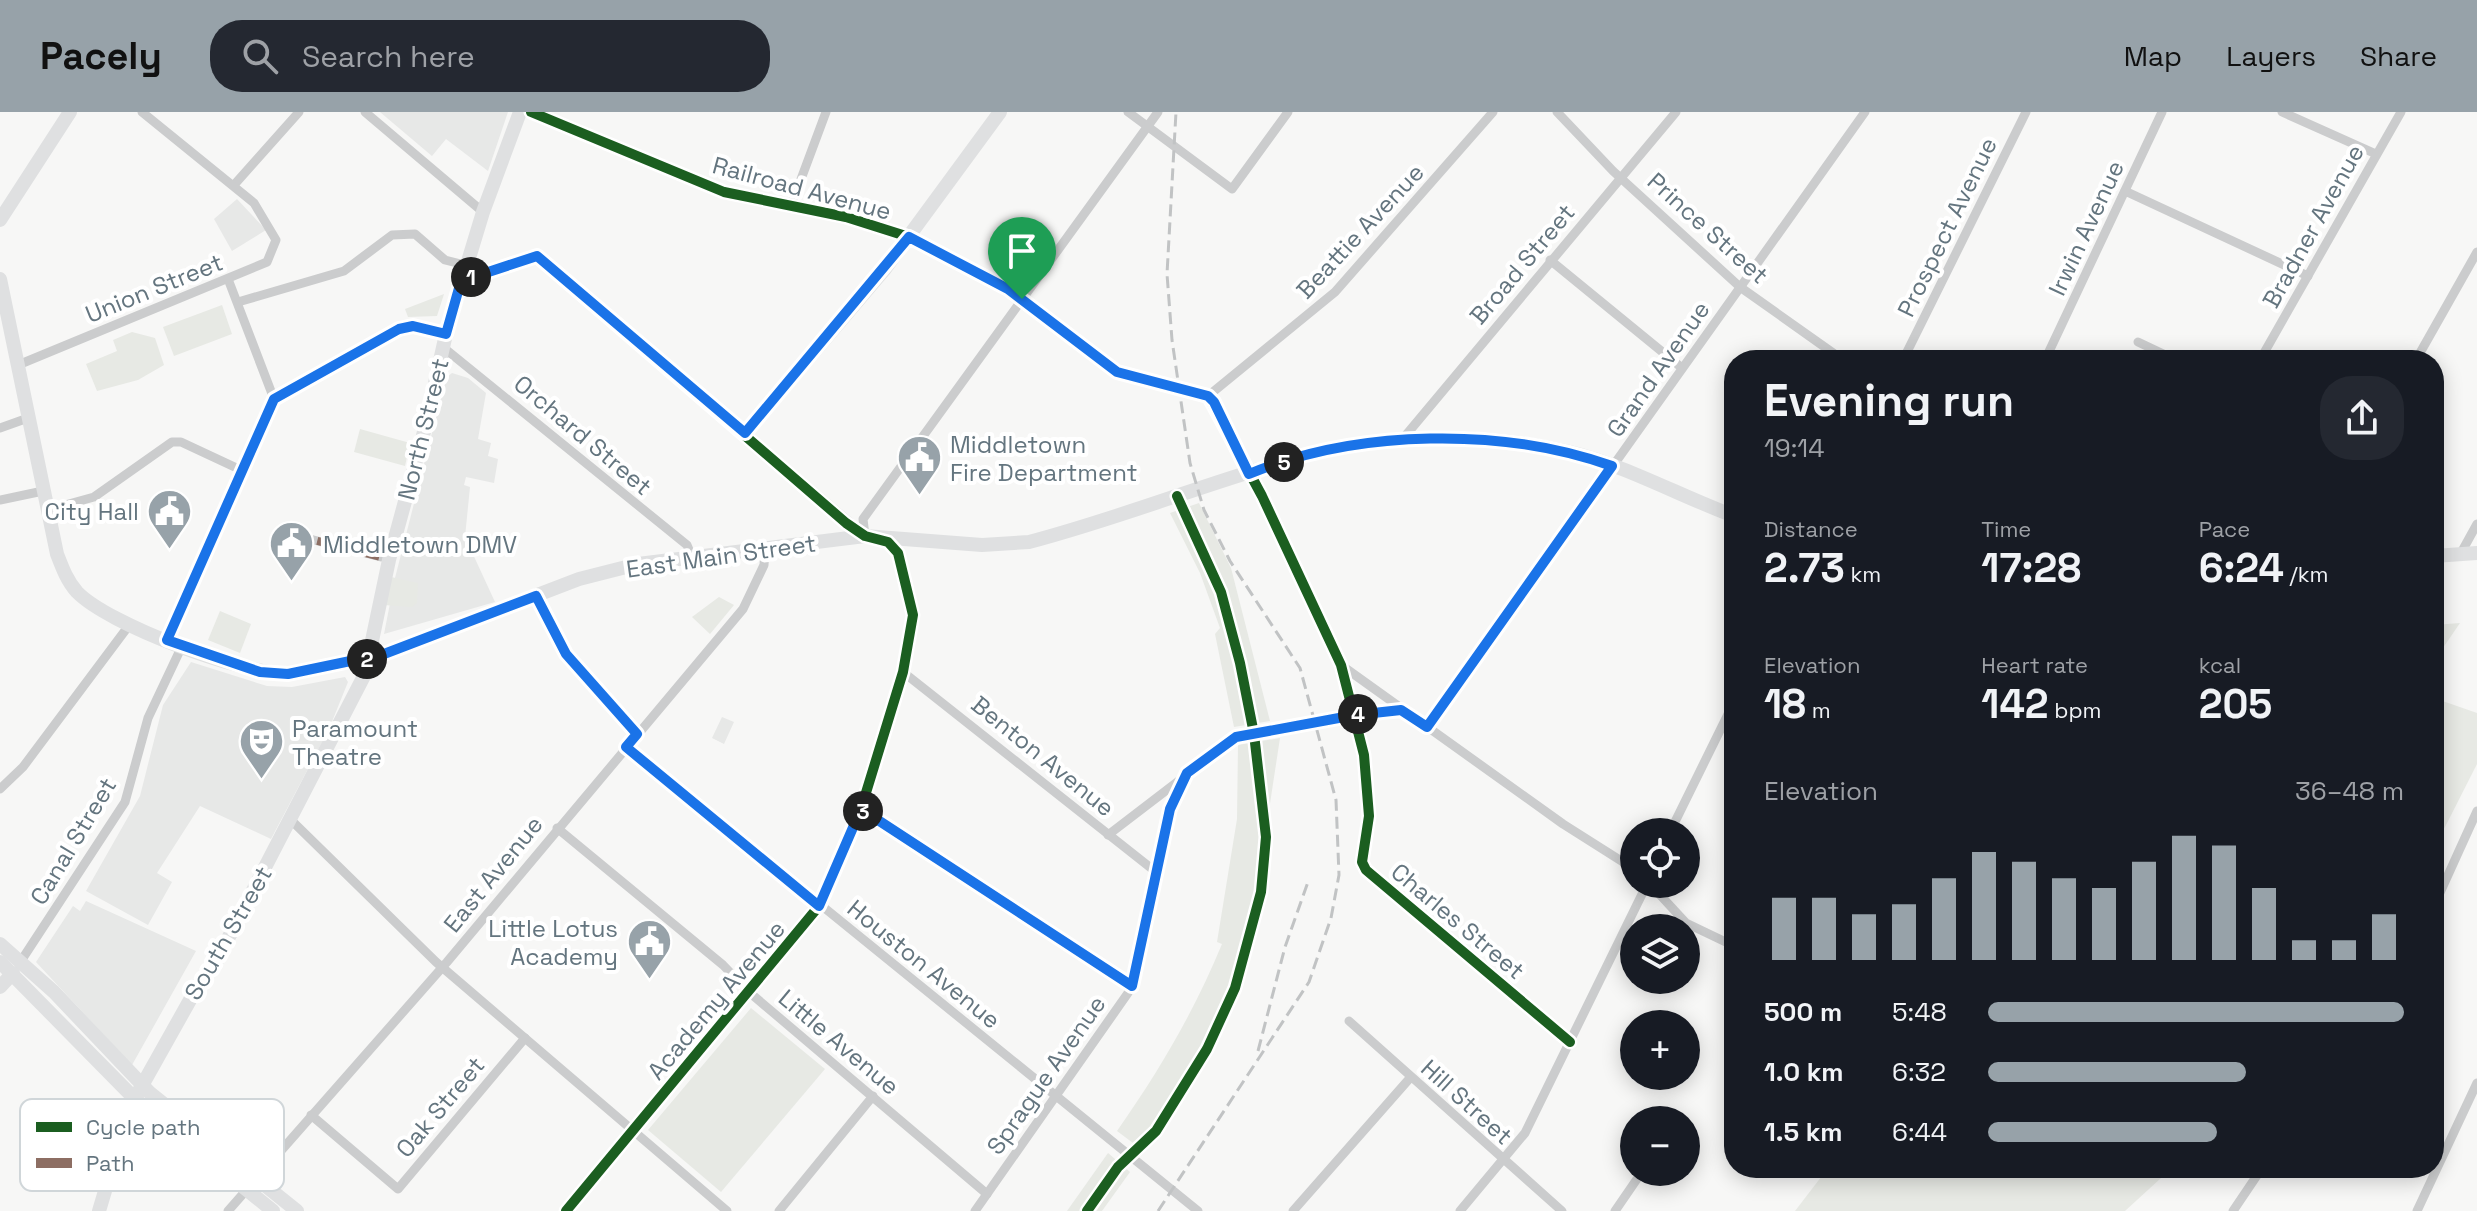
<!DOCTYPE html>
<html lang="en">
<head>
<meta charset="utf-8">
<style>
  body { margin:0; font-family:"Space Grotesk",sans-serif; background:#242831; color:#f1f3f6; height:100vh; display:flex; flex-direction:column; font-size:30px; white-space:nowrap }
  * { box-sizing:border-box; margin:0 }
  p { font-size:26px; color:#9ea1a6 }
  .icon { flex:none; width:44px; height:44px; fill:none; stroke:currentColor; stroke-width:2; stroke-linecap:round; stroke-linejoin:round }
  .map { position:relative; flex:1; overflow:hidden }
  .side { position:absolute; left:1724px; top:238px; width:720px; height:828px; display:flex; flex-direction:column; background:#171b24; border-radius:32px; box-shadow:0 4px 20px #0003 }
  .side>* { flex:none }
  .buttons { position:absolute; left:1620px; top:706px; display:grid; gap:16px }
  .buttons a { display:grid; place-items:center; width:80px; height:80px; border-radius:50%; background:#171b24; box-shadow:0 4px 20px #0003; font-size:40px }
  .pin { position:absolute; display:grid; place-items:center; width:68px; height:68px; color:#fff; margin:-82px -34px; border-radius:50% 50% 50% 0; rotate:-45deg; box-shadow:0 0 8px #0007 }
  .pin .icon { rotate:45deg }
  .km { position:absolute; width:40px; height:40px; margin:-20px; border-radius:50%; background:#222; color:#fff; font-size:22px; line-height:40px; text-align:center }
  .round { display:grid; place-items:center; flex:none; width:84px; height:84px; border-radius:32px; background:#242831 }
  .head { display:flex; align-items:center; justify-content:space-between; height:136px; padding:0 40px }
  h1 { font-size:44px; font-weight:700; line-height:60px }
  .metrics { display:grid; grid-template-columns:repeat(3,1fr); gap:12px; height:136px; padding:8px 40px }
  .metrics div { display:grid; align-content:center }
  .metrics b { font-size:40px; font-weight:700 }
  .metrics small { font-size:22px; font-weight:400 }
  .metrics p { font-size:22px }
  .chart { height:224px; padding:16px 40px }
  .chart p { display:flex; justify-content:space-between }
  .chart svg { width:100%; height:144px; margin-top:8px; stroke:#97a2a9; stroke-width:6 }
  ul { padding:0 40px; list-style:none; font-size:26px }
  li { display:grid; grid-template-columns:128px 96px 1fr; align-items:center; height:60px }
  li i { height:20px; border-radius:10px; background:#97a2a9 }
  header { display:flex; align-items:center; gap:48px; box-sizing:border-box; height:112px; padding:0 40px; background:#97a2a9; color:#111 }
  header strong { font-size:38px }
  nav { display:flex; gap:44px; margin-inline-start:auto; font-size:28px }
  .search { width:560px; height:72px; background:#242831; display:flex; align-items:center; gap:20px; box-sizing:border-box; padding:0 28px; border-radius:32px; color:#9ea1a6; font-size:30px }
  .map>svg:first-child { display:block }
  .built { fill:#e7e8e7 }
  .green { fill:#e7e9e4 }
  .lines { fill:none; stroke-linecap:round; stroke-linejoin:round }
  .street { stroke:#cbcccd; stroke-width:9 }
  .secondary { stroke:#dfe0e1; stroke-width:14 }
  .primary { stroke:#dfe0e1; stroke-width:14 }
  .rail { stroke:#c1c3c4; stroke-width:3; stroke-dasharray:12 6; stroke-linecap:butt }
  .quiet { stroke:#8d6e63; stroke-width:8; stroke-dasharray:16 8; stroke-linecap:butt }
  .cycleway-casing { stroke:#fff; stroke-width:15 }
  .cycleway { stroke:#1b5e20; stroke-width:10 }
  .route-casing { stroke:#fff; stroke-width:16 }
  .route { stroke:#1a73e8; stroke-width:10 }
  .labels { text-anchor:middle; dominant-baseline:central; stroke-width:8; stroke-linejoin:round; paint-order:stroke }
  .street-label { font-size:24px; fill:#64757f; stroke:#fff }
  .poi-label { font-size:24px; fill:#64757f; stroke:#fff; text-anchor:start }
  .key { fill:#fff; stroke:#d0d6d9; stroke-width:2 }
  .key-label { font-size:22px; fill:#64757f }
</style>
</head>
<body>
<header>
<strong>Pacely</strong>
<div class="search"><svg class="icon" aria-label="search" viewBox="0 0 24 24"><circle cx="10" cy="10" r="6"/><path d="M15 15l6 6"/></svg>Search here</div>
<nav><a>Map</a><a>Layers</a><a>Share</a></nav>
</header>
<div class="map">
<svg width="2477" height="1099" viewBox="0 0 2477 1099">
  <rect width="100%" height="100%" fill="#f7f7f6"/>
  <g class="built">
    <path d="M380 0H508L488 59 446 27 432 44Z"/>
    <path d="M237 87 266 118 232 139 214 107Z"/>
    <path d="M452 261 468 266 486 281 478 327 491 331 488 344 498 347 494 371 466 365 464 373 470 375 465 425 495 490 384 522 395 466 446 266Z"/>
    <path d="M191 550 267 574 292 575 345 565 348 570 329 617 271 727 200 694 157 761 172 770 148 813 86 779 140 684 163 593Z"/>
    <path d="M722 605 734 610 724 632 712 626Z"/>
    <path d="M86 789 196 839 132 953 36 850 73 794 80 799Z"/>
  </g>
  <g class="green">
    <path d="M444 182 437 204 408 205 405 197Z"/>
    <path d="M222 193 232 222 174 244 163 215Z"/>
    <path d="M132 220 155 226 164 253 138 268 97 279 86 252 117 239 113 228Z"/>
    <path d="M360 317 410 331 405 354 354 340Z"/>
    <path d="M1199 391 1231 456 1270 609 1234 615 1215 522 1220 516 1200 461 1170 401Z"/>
    <path d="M391 465 418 471 417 491 412 495 384 493Z"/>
    <path d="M719 485 734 493 710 522 692 505Z"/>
    <path d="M220 499 251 512 240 541 208 528Z"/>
    <path d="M2460 511 2434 549V513Z"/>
    <path d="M2434 586 2477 601V652L2445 715 2434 729Z"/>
    <path d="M1280 626 1246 849 1222 908 1185 973 1141 1037 1117 1019C1159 959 1194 900 1222 832L1217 830 1237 707 1238 633Z"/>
    <path d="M751 896 825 957 721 1080 648 1018Z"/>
    <path d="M1108 1041 1130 1060 1102 1099H1067Z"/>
    <path d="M1828 1056H2172L2125 1099H1795Z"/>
  </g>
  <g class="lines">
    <g class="street">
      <path d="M365 0 483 100"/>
      <path d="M531 0 724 80 846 105 909 125 1008 177 1117 260 1208 284 1262 384 1341 553 1364 643 1369 704 1362 750 1366 758 1570 930"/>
      <path d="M1128 0 1232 77 1288 0"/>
      <path d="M1557 0 1613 59 1740 175 1843 248"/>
      <path d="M2282 0 2376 42"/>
      <path d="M234 73 299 0"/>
      <path d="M2125 79 2308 164"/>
      <path d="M791 94 826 0"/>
      <path d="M1550 148 1682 256"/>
      <path d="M461 169 537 144 866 424"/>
      <path d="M238 190 344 159 392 123 415 122 445 148 465 153"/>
      <path d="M2138 230 2176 248"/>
      <path d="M444 236 687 433 692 445"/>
      <path d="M1903 248 2026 0"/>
      <path d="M2045 248 2162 0"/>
      <path d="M2260 248 2401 0"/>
      <path d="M2416 248 2477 140"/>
      <path d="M18 253 267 150 276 128 254 91 142 0"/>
      <path d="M1208 284 1335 180 1493 0"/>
      <path d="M274 287 399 217 413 214 446 222"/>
      <path d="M0 316 28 306"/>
      <path d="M1401 329 1676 0"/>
      <path d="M0 388 43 379"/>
      <path d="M47 398 94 385 172 330H181L241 358"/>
      <path d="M294 423 381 445"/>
      <path d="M865 424 863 407 1158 0"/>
      <path d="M2461 441 2477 412"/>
      <path d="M536 484 566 542 637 622"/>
      <path d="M167 528 274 287 228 167"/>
      <path d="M1341 553 1563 712 1634 757"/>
      <path d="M903 560 1156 760"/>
      <path d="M1427 615 1865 0"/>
      <path d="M626 635 1198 1099"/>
      <path d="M0 677 23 655 130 512"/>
      <path d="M861 697 1132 874"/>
      <path d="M291 708 436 850 727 1099"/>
      <path d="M557 716 723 853 749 880 987 1082"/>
      <path d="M1670 720 1734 590"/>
      <path d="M1108 723 1236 625 1355 603 1401 598"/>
      <path d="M1650 772 1686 811 1734 834"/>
      <path d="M2434 794 2477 699"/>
      <path d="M19 852 125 690 148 606 182 534"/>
      <path d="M1349 909 1562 1099"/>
      <path d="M311 1003 398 1077 525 926"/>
      <path d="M228 1099 447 850 743 497 764 453 765 436"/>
      <path d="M566 1099 819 794 861 697 911 527C913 502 908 436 880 428"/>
      <path d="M779 1099 873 984"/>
      <path d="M975 1099 1128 881 1170 697 1187 661"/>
      <path d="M1293 1099 1410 966"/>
      <path d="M1460 1099 1525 1021 1647 772"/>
      <path d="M1615 1099 1637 1067"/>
      <path d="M2233 1099 2262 1056"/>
      <path d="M2417 1099 2477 971"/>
    </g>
    <g class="secondary">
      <path d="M0 108 70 0"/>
      <path d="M0 167 57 442C62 455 67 469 77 480 109 513 242 562 288 562L384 542 579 467 638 452 865 424 982 433 1029 430C1121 406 1209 370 1300 345 1385 322 1485 320 1570 340 1627 354 1680 384 1734 404"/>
      <path d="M745 321 884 158 1000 0"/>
      <path d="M2434 444 2477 441"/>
      <path d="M0 875 13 861"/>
      <path d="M99 1099 130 995 199 872 217 848 365 562 389 448 425 316 446 222 483 100 520 0"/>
    </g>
    <g class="primary">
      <path d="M0 832 54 880 150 981 297 1099"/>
      <path d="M0 850 135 987 273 1099"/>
    </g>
    <g class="rail">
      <path d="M1258 939 1285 835 1308 770"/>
      <path d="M1158 1099 1309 870 1331 806 1339 763 1336 688 1300 556 1230 449 1204 398 1190 351 1172 228 1167 162 1176 0"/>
    </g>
    <path class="quiet" d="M294 423 381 445"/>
    <defs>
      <g id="cycleway">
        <path d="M531 0 724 80 846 105 909 125 1008 177 1117 260 1208 284 1262 384 1341 553 1364 643 1369 704 1362 750 1366 758 1570 930"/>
        <path d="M461 169 537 144 846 411 865 424 888 430 898 441 913 503 903 560 861 697 819 794 566 1099"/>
        <path d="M1087 1099 1118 1055 1156 1019 1207 937 1235 876 1261 780 1266 725 1254 622 1240 551 1221 480 1177 384"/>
      </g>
    </defs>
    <use href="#cycleway" class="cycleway-casing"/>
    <use href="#cycleway" class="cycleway"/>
  </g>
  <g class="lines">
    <defs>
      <path id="route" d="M909 125 1008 177 1117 260 1208 284 1214 290 1249 362C1357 317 1503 315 1612 354L1427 615 1401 598 1355 603 1236 625 1187 661 1170 697 1132 874 861 697 819 794 626 635 637 622 566 542 536 484 384 542 288 562 260 560 167 528 274 287 399 217 413 214 446 222 461 169 537 144 745 321Z"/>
    </defs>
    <use href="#route" class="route-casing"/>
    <use href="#route" class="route"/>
  </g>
  <defs>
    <symbol id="civic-pin" viewBox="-11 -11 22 30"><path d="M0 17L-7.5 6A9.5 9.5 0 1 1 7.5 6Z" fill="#97a2a9" stroke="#fff"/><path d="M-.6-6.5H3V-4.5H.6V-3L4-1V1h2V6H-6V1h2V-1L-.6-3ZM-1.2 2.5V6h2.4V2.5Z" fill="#fff"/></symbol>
    <symbol id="theatre-pin" viewBox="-11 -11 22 30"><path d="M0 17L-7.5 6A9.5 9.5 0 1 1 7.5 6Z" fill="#97a2a9" stroke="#fff"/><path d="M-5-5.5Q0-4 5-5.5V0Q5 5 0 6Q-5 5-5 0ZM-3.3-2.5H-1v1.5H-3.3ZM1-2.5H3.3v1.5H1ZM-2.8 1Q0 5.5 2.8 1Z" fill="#fff"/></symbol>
  </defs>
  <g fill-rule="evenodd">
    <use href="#civic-pin" x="894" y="320" width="51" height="69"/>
    <use href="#civic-pin" x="144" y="374" width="51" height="69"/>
    <use href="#civic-pin" x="266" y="406" width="51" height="69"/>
    <use href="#theatre-pin" x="236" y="604" width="51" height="69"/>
    <use href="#civic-pin" x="624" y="804" width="51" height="69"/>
  </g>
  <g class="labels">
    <g class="street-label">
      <text transform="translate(802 76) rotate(15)">Railroad Avenue</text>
      <text transform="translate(2313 114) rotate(-61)">Bradner Avenue</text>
      <text transform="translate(1947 115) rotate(-64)">Prospect Avenue</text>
      <text transform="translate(1708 116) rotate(42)">Prince Street</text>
      <text transform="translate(2086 116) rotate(-65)">Irwin Avenue</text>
      <text transform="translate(1360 119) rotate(-47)">Beattie Avenue</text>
      <text transform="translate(1522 152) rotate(-50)">Broad Street</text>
      <text transform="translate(154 176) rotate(-22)">Union Street</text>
      <text transform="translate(1658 257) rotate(-55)">Grand Avenue</text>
      <text transform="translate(423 317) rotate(-76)">North Street</text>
      <text transform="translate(583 323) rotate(40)">Orchard Street</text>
      <text transform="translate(721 444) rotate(-8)">East Main Street</text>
      <text transform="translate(1043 644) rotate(39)">Benton Avenue</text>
      <text transform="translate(73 729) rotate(-59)">Canal Street</text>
      <text transform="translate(493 762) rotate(-51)">East Avenue</text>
      <text transform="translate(1458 809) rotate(40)">Charles Street</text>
      <text transform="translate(228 821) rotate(-60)">South Street</text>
      <text transform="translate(924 852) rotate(39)">Houston Avenue</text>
      <text transform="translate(716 888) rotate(-50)">Academy Avenue</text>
      <text transform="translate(839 930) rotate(40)">Little Avenue</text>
      <text transform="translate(1046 963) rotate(-55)">Sprague Avenue</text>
      <text transform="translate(1467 990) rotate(42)">Hill Street</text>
      <text transform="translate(440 995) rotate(-50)">Oak Street</text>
    </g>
    <g class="poi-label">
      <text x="950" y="332">Middletown<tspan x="950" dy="28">Fire Department</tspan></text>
      <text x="139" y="399" text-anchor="end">City Hall</text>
      <text x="323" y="432">Middletown DMV</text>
      <text x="292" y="616">Paramount<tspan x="292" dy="28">Theatre</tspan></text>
      <text x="618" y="816" text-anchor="end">Little Lotus<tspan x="618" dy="28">Academy</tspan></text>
    </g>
  </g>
  <rect x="20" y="987" width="264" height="92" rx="12" class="key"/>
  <rect x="36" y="1010" width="36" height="10" fill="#1b5e20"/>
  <rect x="36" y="1046" width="36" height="10" fill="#8d6e63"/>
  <g class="key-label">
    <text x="86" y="1023">Cycle path</text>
    <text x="86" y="1059">Path</text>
  </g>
</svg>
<div class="buttons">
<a><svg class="icon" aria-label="locate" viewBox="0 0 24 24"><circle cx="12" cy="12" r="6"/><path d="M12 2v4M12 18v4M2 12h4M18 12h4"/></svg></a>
<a><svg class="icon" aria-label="layers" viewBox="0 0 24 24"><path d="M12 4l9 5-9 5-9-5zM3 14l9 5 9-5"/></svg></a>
<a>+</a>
<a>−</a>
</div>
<div class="pin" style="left:1022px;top:187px;background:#1e9e55"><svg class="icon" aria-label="arrive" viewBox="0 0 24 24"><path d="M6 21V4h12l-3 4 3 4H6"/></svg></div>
<b class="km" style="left:471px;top:165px">1</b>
<b class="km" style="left:367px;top:547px">2</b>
<b class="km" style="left:863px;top:699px">3</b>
<b class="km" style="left:1358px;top:602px">4</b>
<b class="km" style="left:1284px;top:350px">5</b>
<section class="side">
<div class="head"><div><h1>Evening run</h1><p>19:14</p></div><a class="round"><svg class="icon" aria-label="share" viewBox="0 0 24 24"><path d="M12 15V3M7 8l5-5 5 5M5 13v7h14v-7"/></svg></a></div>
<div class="metrics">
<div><p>Distance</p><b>2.73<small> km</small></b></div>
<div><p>Time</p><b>17:28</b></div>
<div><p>Pace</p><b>6:24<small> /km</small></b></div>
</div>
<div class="metrics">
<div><p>Elevation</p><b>18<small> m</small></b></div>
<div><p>Heart rate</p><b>142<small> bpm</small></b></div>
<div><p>kcal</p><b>205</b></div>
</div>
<div class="chart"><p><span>Elevation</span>36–48 m</p>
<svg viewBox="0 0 160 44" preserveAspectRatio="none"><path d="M5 44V25M15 44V25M25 44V30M35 44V27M45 44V19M55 44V11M65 44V14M75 44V19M85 44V22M95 44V14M105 44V6M115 44V9M125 44V22M135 44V38M145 44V38M155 44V30"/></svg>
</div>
<ul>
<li><b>500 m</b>5:48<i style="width:100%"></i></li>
<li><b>1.0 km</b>6:32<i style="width:62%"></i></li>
<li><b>1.5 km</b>6:44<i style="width:55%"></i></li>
</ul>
</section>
</div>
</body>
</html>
